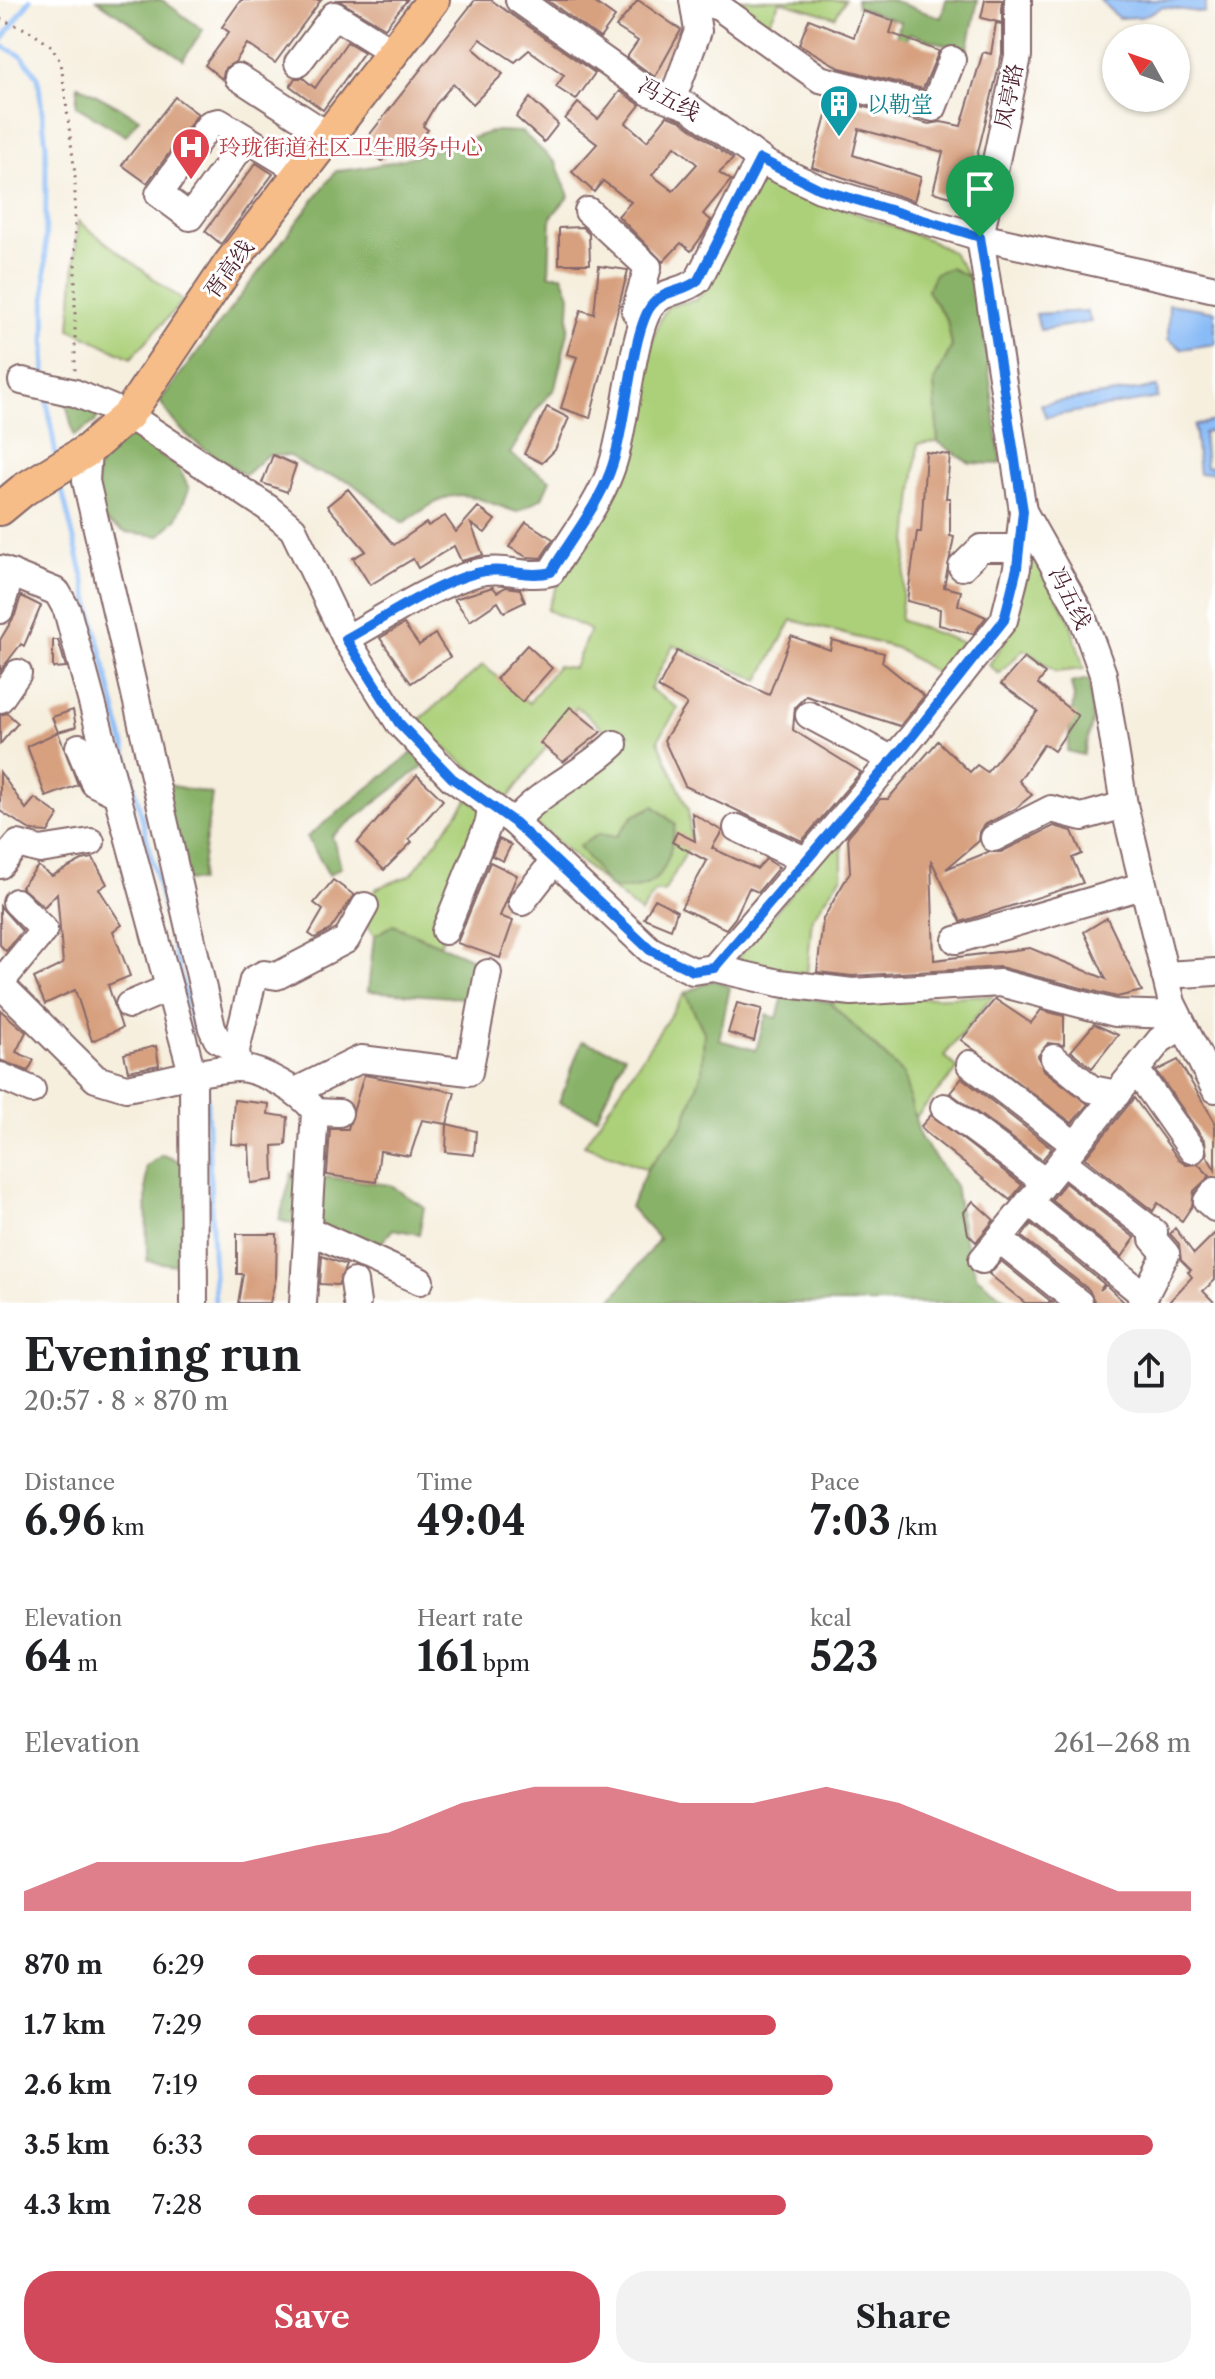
<!DOCTYPE html>
<html lang="en">
<head>
<meta charset="utf-8">
<style>
  body { margin:0; font-family:"Libre Caslon Text","Noto Serif SC",serif; background:#f2f2f2; color:#202124; height:100vh; display:flex; flex-direction:column; font-size:30px; white-space:nowrap }
  * { box-sizing:border-box; margin:0 }
  p { font-size:26px; color:#757577 }
  .icon { flex:none; width:44px; height:44px; fill:none; stroke:currentColor; stroke-width:2; stroke-linecap:round; stroke-linejoin:round }
  .map { position:relative; height:1303px; overflow:hidden }
  .sheet { display:flex; flex-direction:column; background:#fff; flex:1 }
  .sheet>* { flex:none }
  .needle { width:52px; rotate:310deg }
  .tools { position:absolute; left:1102px; top:24px; display:grid; gap:16px }
  .tools a { display:grid; place-items:center; width:88px; height:88px; border-radius:50%; background:#fff; box-shadow:0 2px 6px #0004; font-size:40px }
  .pin { position:absolute; display:grid; place-items:center; width:68px; height:68px; color:#fff; margin:-82px -34px; border-radius:50% 50% 50% 0; rotate:-45deg; box-shadow:0 0 8px #0007 }
  .pin .icon { rotate:45deg }
  .round { display:grid; place-items:center; flex:none; width:84px; height:84px; border-radius:32px; background:#f2f2f2 }
  .headline { display:flex; align-items:center; justify-content:space-between; height:136px; padding:0 24px }
  h1 { font-size:44px; font-weight:700; line-height:60px }
  .figures { display:grid; grid-template-columns:repeat(3,1fr); gap:12px; height:136px; padding:8px 24px }
  .figures div { display:grid; align-content:center }
  .figures b { font-size:40px; font-weight:700 }
  .figures small { font-size:22px; font-weight:400 }
  .figures p { font-size:22px }
  .chart { height:224px; padding:16px 24px }
  .chart p { display:flex; justify-content:space-between }
  .chart svg { width:100%; height:144px; margin-top:8px; fill:#d1495b; opacity:.7 }
  .primary-button { display:flex; gap:16px; margin-top:auto; padding:16px 24px }
  .primary-button a { flex:1; height:92px; border-radius:32px; background:#d1495b; color:#fff; font-size:32px; font-weight:700; line-height:92px; text-align:center }
  .primary-button a+a { background:#f2f2f2; color:#202124 }
  ul { padding:0 24px; list-style:none; font-size:26px }
  li { display:grid; grid-template-columns:128px 96px 1fr; align-items:center; height:60px }
  li i { height:20px; border-radius:10px; background:#d1495b }
  .map>svg:first-child { display:block }
  .green { fill:#acd079; stroke:#7b7852; stroke-width:2 }
  .forest { fill:#89b269; stroke:#6a684a; stroke-width:2 }
  .water { fill:#89bbf6; stroke:#6a6d90; stroke-width:2 }
  .lines { fill:none; stroke-linecap:round; stroke-linejoin:round }
  .stream { stroke:#89bbf6; stroke-width:5 }
  .building { fill:#d7a07f; fill-rule:evenodd }
  .minor-casing { stroke:#86686a; stroke-width:30 }
  .major-casing { stroke:#86686a; stroke-width:36 }
  .path { stroke:#86686a; stroke-width:3; stroke-dasharray:2 6; stroke-linecap:butt }
  .minor { stroke:#fff; stroke-width:26 }
  .major { stroke:#f7bd88; stroke-width:32 }
  .route-casing { stroke:#fff; stroke-width:16 }
  .route { stroke:#1a73e8; stroke-width:10 }
  .labels { text-anchor:middle; dominant-baseline:central; stroke-width:6; stroke-linejoin:round; paint-order:stroke }
  .street-label { font-size:22px; fill:#4a1f2b; stroke:#fff }
  .culture-label { font-size:22px; fill:#0d838f; stroke:#fff; text-anchor:start }
  .health-label { font-size:22px; fill:#be3a42; stroke:#fff; text-anchor:start }
</style>
</head>
<body>
<div class="map">
<svg width="1215" height="1303" viewBox="0 0 1215 1303">
  <rect width="100%" height="100%" fill="#fff"/>
  <filter id="ink" filterUnits="userSpaceOnUse"><feTurbulence type="fractalNoise" baseFrequency=".0125" numOctaves="2"/><feDisplacementMap in="SourceGraphic" scale="16" xChannelSelector="R" yChannelSelector="G"/><feConvolveMatrix kernelMatrix="1 2 1 2 8 2 1 2 1" color-interpolation-filters="sRGB"/></filter>
  <filter id="wash" filterUnits="userSpaceOnUse"><feTurbulence type="fractalNoise" baseFrequency=".006" numOctaves="4" result="noise"/><feDisplacementMap in="SourceGraphic" scale="32" xChannelSelector="R" yChannelSelector="G"/><feGaussianBlur stdDeviation="1.8" result="paint"/><feColorMatrix in="noise" values="0 0 0 0 0 0 0 0 0 0 0 0 0 0 0 0 0 1.4 0 .05"/><feComposite in="paint" operator="in"/></filter>
  <g filter="url(#wash)">
    <rect width="100%" height="100%" fill="#f6efde"/>
    <g class="green">
      <path d="M725 0H845L835 17 780 1 765 30Z"/>
      <path d="M763 173 788 188 932 241 952 252 969 277 950 268 927 291 947 320 952 346 934 382 938 442 918 444 900 620 969 645 943 677 896 648 792 620 759 680 673 645 650 689 678 708 658 740 688 809 691 844 664 892H655L641 913 528 817 624 746 577 707 508 798 451 753 418 721 483 665 529 703 557 666 574 668 590 630 547 610C569 553 607 503 630 446 649 401 640 348 668 306L696 300 708 287Z"/>
      <path d="M78 221 183 301 131 358 70 329Z"/>
      <path d="M1030 556 1035 559 1069 618 1084 669 1056 672 1024 649 999 674 989 665 1014 625Z"/>
      <path d="M469 798 488 814 440 945 393 926 374 936 358 912 377 888 411 875Z"/>
      <path d="M835 839 842 845V876L812 918 807 974 752 966 737 959Z"/>
      <path d="M685 993 704 1032 702 1072 683 1126 647 1169 584 1145Z"/>
      <path d="M993 995 944 1056 958 1069 914 1119 903 1074 829 1002Z"/>
    </g>
    <g class="forest">
      <path d="M97 0H162L203 30 183 59Z"/>
      <path d="M856 0H891L941 18 946 0H978L967 52 909 33 891 77 882 72 901 22 857 7Z"/>
      <path d="M78 85 139 118 126 136 76 106Z"/>
      <path d="M494 131 522 132 556 163 569 196 551 217 549 275H562L570 295 568 332 555 388 536 410 510 454 550 480 542 498 517 512C454 491 460 485 403 523L349 481 313 471 290 456 267 455 245 475C213 455 178 436 160 401L336 171C392 167 441 147 494 131Z"/>
      <path d="M950 268 969 277 981 310 1001 464 970 463 938 442 934 382 952 346 947 320 927 291 935 273Z"/>
      <path d="M66 403 99 413 95 422 74 436Z"/>
      <path d="M125 432 179 468 189 489 177 518 160 536 125 532 102 520C93 474 92 467 125 432Z"/>
      <path d="M1089 679 1093 720 1083 755 1067 751 1074 697 1071 683Z"/>
      <path d="M417 749 430 761 332 836 341 867 329 875 307 837Z"/>
      <path d="M164 784 212 794 200 881 179 880Z"/>
      <path d="M654 806 675 824C669 868 661 894 610 888L579 846 599 834 616 837 633 816Z"/>
      <path d="M393 925 475 960 464 998 368 991 374 936Z"/>
      <path d="M713 980 730 987 719 1040 756 1050 766 1015 777 1018 784 993 829 1002 903 1074 920 1137 955 1186 965 1241 977 1277 1011 1303H609L659 1239 630 1207 647 1169 683 1126 702 1072 704 1032 685 993Z"/>
      <path d="M582 1041 625 1055 597 1117 559 1103Z"/>
      <path d="M162 1155 186 1163 190 1267 147 1261 146 1167Z"/>
      <path d="M292 1173 390 1185 424 1207 419 1234 393 1229 376 1249 279 1220Z"/>
    </g>
    <g class="water">
      <path d="M1100 0H1207L1204 13 1163 7 1141 17 1118 18Z"/>
      <path d="M1169 304 1215 311V344L1182 349 1168 339Z"/>
      <path d="M1087 311 1091 322 1040 330 1036 314Z"/>
      <path d="M1157 387 1158 398 1046 417 1041 404Z"/>
      <path d="M1215 421V430L1203 433 1206 467 1215 466V472L1199 474 1194 425Z"/>
    </g>
    <g class="lines">
      <g class="stream">
        <path d="M0 43 30 0"/>
        <path d="M0 45 22 56 38 77 46 145 45 377"/>
        <path d="M46 395 56 456"/>
        <path d="M60 482 194 1032"/>
        <path d="M206 1080 215 1303"/>
      </g>
    </g>
    <g id="blocks">
      <g class="building">
        <path d="M241 0H321L275 63 247 44 235 62 225 68 222 79 205 65 229 32 222 27Z"/>
        <path d="M338 0H407L385 28Z"/>
        <path d="M475 0H491L595 73 576 100 556 87 564 75 529 50 515 62 480 39 473 48 503 74 473 104 453 84 436 104 423 126 428 130 413 149 399 139 382 161 360 147Z"/>
        <path d="M547 0H591L615 17 600 38Z"/>
        <path d="M638 0 681 30 655 77 627 57 638 41 616 27Z"/>
        <path d="M985 0H1002V23L981 18Z"/>
        <path d="M863 11 894 21 890 33 939 51 923 89 840 68 799 44 809 19 854 37Z"/>
        <path d="M996 23 1002 24V54L966 201 933 192 943 152 859 129 853 155 921 177 914 201 812 167 831 98 929 124 941 122 961 126 983 52 991 54Z"/>
        <path d="M347 42 364 52 323 110 290 86 295 78H303L315 88Z"/>
        <path d="M620 91 640 105 626 123 647 141 667 116 681 121 733 159 719 172 731 180 703 214 711 220 703 235 691 251 681 243 663 262 618 216 631 202 603 181 594 192 572 172 597 144 565 119 578 103 598 119ZM675 146 697 164 673 191 652 175Z"/>
        <path d="M175 97 198 114 147 183 122 165Z"/>
        <path d="M530 98 558 124 544 142 516 117Z"/>
        <path d="M256 163 273 174 221 244 205 231Z"/>
        <path d="M582 227 589 234 590 264H559V228Z"/>
        <path d="M599 266 628 270 590 418 561 408 577 357 567 354 581 310 594 314Z"/>
        <path d="M547 407 569 418 555 450 542 463 524 454Z"/>
        <path d="M926 452 950 455 946 498H950V536L954 537 944 587 961 591 958 605 986 617 973 634 939 625 940 609 907 601 917 532H921Z"/>
        <path d="M273 455 296 465 287 492 262 483Z"/>
        <path d="M348 489 394 545 426 523 428 526 445 516 456 532 478 507 495 520 485 533 471 524 483 555 461 561 454 546 418 568 413 559 370 585 353 558 366 551 327 506Z"/>
        <path d="M526 522 553 539 541 558 527 557 509 547Z"/>
        <path d="M493 587 497 592 506 587 520 589 525 602 504 612 498 602 470 621 454 599Z"/>
        <path d="M21 596 41 606 24 646 21 644 0 671V640L15 615Z"/>
        <path d="M404 624 419 645 435 634 450 657 411 683 380 638Z"/>
        <path d="M791 636 830 650 832 640 884 653 882 662 924 696 900 726 806 696 795 707 793 730 861 772 802 841 685 786 664 740 687 704 658 688 677 651 769 695Z"/>
        <path d="M53 640H58L66 667 53 668Z"/>
        <path d="M527 645 552 668 522 702 496 679Z"/>
        <path d="M1024 658 1045 674 1038 684 1078 716 1054 751 1044 744 1019 781 1032 795 1015 809 986 824 980 830 979 841 946 869 988 852H1001L1054 826 1072 831 1082 854 1072 858 1083 883 961 922 931 860 934 960 1030 948 1106 979 1084 932 1107 918 1142 991 1117 997 1000 967 852 976 817 972 823 919 850 872 848 836 880 799H888L938 741 970 772 977 765 987 772 1038 711 1001 684Z"/>
        <path d="M570 707 601 732 563 762 540 743Z"/>
        <path d="M73 710 76 727 58 732 52 717Z"/>
        <path d="M7 713 18 723 0 744V715Z"/>
        <path d="M58 732 78 785 46 797 27 746Z"/>
        <path d="M0 772 26 809 35 798 59 815 48 832 32 831 0 811Z"/>
        <path d="M417 775 443 800 409 839 412 842 384 870 357 843Z"/>
        <path d="M692 813 722 831 712 848 757 869 766 859 779 867 758 892 749 888 735 918 726 929 681 908 707 861 672 842 677 832 695 841Z"/>
        <path d="M499 839 511 845 503 861 492 856Z"/>
        <path d="M93 858 107 884 99 889 122 925 113 931 130 976 108 985 122 1028 92 1041 75 990 45 1004 34 978 63 964 57 893 44 907 21 887 38 866 52 876 82 860Z"/>
        <path d="M490 862 517 875 500 916 513 921 500 958 457 943Z"/>
        <path d="M333 880 354 895 330 930 315 938 309 934 323 910 314 903Z"/>
        <path d="M655 899 677 911 671 929 644 918Z"/>
        <path d="M0 906 22 931 6 951 0 945Z"/>
        <path d="M995 999 1031 1023 1041 1010 1064 1016V1045L1048 1043 1038 1056 1044 1070 1088 1104 1072 1123 961 1040Z"/>
        <path d="M737 1003 762 1009 754 1041 728 1033Z"/>
        <path d="M0 1010 26 1032 16 1052 34 1060 28 1071 0 1060Z"/>
        <path d="M1094 1024 1118 1035 1092 1068 1071 1051Z"/>
        <path d="M156 1046 159 1065 128 1071 124 1054Z"/>
        <path d="M1178 1060 1215 1122V1170L1207 1156 1205 1141 1156 1071Z"/>
        <path d="M364 1075 455 1092 447 1124 422 1120 410 1156 380 1151 376 1182 327 1175 330 1129H348Z"/>
        <path d="M962 1078 1052 1148 1042 1160 950 1093Z"/>
        <path d="M1134 1098 1179 1160 1186 1165 1198 1164 1210 1176 1194 1191 1192 1206 1182 1221 1158 1203 1153 1211 1085 1158Z"/>
        <path d="M234 1100 269 1104 268 1114 288 1117 286 1145 273 1146 274 1180 251 1183 249 1145 231 1144Z"/>
        <path d="M931 1115 1022 1185 1010 1200 925 1132 921 1126Z"/>
        <path d="M447 1124 476 1131 474 1155 446 1152Z"/>
        <path d="M1065 1183 1135 1238 1122 1257 1051 1200Z"/>
        <path d="M973 1201 994 1220 976 1242 968 1234 964 1212Z"/>
        <path d="M1031 1224 1104 1284 1100 1290 1106 1285 1125 1303H1095L1089 1290 1022 1237Z"/>
        <path d="M1175 1228 1194 1254 1215 1233V1280L1203 1291 1215 1303H1168L1192 1277 1188 1272 1191 1270 1181 1260 1179 1244 1170 1234Z"/>
        <path d="M237 1234H277L276 1277 270 1303H238L243 1274H237Z"/>
        <path d="M322 1256 346 1265 338 1285 320 1284Z"/>
        <path d="M1001 1261 1053 1303H1025L989 1274Z"/>
      </g>
    </g>
  </g>
  <g filter="url(#ink)">
    <use href="#blocks" fill-opacity="0" stroke="#86686a" stroke-width="2"/>
    <g class="lines">
      <defs>
        <g id="minor">
          <path d="M519 0 649 92 689 107 767 164 820 189 980 237 1215 289"/>
          <path d="M697 0 719 7 820 79 933 108 952 60"/>
          <path d="M1018 0V56L980 237 1023 511 1082 616 1103 674 1124 805 1172 1003 1215 1089"/>
          <path d="M298 63 334 15 393 52"/>
          <path d="M238 77 329 136"/>
          <path d="M672 100 698 31 693 0"/>
          <path d="M246 140 190 217 159 194 210 124 219 122 302 172"/>
          <path d="M588 211 648 267 635 311 641 321"/>
          <path d="M22 381 75 393 128 415 268 508 293 529 346 639 399 723 452 778 514 822 650 950 693 971 714 968 911 738 1004 620 1017 568 1023 511"/>
          <path d="M88 450 86 481 212 1028 217 1039 236 1050"/>
          <path d="M962 567 981 548H1019"/>
          <path d="M0 569 57 592 67 610 193 1076 194 1303"/>
          <path d="M0 610 11 573"/>
          <path d="M346 639C388 616 430 586 476 573 503 565 527 579 551 572 570 540 597 507 610 472 626 432 631 333 651 306 664 289 683 293 698 280L760 159"/>
          <path d="M0 699 18 673"/>
          <path d="M809 715 891 759"/>
          <path d="M79 747 94 783 117 794"/>
          <path d="M514 822C542 789 583 774 614 744"/>
          <path d="M737 828 805 860"/>
          <path d="M994 838 1051 809 1082 817 1124 805"/>
          <path d="M0 865 18 844 40 850 91 842"/>
          <path d="M522 902 554 861"/>
          <path d="M445 931 489 822 491 806"/>
          <path d="M956 940 1142 886"/>
          <path d="M714 968 779 983 852 992 1000 983 1115 1013 1177 1015"/>
          <path d="M1165 975 1215 972"/>
          <path d="M0 983 44 930 16 902"/>
          <path d="M0 984 96 1079 126 1088C161 1082 200 1070 236 1068 258 1067 305 1093 315 1112L303 1303"/>
          <path d="M129 1005 169 988"/>
          <path d="M1054 1058 1092 1089 1117 1094"/>
          <path d="M238 1064 236 1050 253 980 264 974 277 976 346 940 365 906"/>
          <path d="M970 1064 1075 1145"/>
          <path d="M1136 1070 1192 1150"/>
          <path d="M0 1076 32 1090"/>
          <path d="M296 1091 361 1059 469 1072 488 973"/>
          <path d="M944 1107 1045 1182"/>
          <path d="M315 1112 339 1113"/>
          <path d="M1062 1161 1154 1232 1153 1239 1166 1254 1141 1303"/>
          <path d="M1215 1191 1207 1201 1215 1208"/>
          <path d="M1029 1202 1145 1296"/>
          <path d="M308 1230 420 1281"/>
          <path d="M999 1239 1079 1303"/>
          <path d="M982 1260 1160 1040 1182 1026"/>
          <path d="M354 1282 357 1303"/>
        </g>
        <path id="major" d="M0 509 23 490 88 450 128 415 229 265 433 0"/>
      </defs>
      <use href="#minor" class="minor-casing"/>
      <use href="#major" class="major-casing"/>
      <path class="path" d="M0 19 28 30 51 46 61 63 75 174V372"/>
      <use href="#minor" class="minor"/>
      <use href="#major" class="major"/>
    </g>
  </g>
  <g class="lines" filter="url(#ink)">
    <defs>
      <path id="route" d="M760 159 820 189 980 237 1023 511 1017 568 1004 620 911 738 714 968 693 971 650 950 514 822 452 778 399 723 346 639C388 616 430 586 476 573 503 565 527 579 551 572 570 540 597 507 610 472 626 432 631 333 651 306 664 289 683 293 698 280Z"/>
    </defs>
    <use href="#route" class="route-casing"/>
    <use href="#route" class="route"/>
  </g>
  <defs>
    <symbol id="building-pin" viewBox="-11 -11 22 30"><path d="M0 17L-7.5 6A9.5 9.5 0 1 1 7.5 6Z" fill="#0f9aa8" stroke="#fff"/><path d="M-4-6H4V6H1V3H-1V6H-4ZM-2.5-4.3h1.7v1.8h-1.7ZM.8-4.3h1.7v1.8H.8ZM-2.5-1h1.7V.8h-1.7ZM.8-1h1.7V.8H.8Z" fill="#fff"/></symbol>
    <symbol id="hospital-pin" viewBox="-11 -11 22 30"><path d="M0 17L-7.5 6A9.5 9.5 0 1 1 7.5 6Z" fill="#e0444e" stroke="#fff"/><path d="M-5-5h3v3.5h4V-5h3V5h-3V1.5h-4V5h-3Z" fill="#fff"/></symbol>
  </defs>
  <g fill-rule="evenodd">
    <use href="#building-pin" x="817" y="82" width="44" height="60"/>
    <use href="#hospital-pin" x="169" y="125" width="44" height="60"/>
  </g>
  <g class="labels">
    <g class="street-label">
      <text transform="translate(1009 96) rotate(-79)">凤亭路</text>
      <text transform="translate(669 99) rotate(28)">冯五线</text>
      <text transform="translate(229 269) rotate(-54)">胥高线</text>
      <text transform="translate(1070 598) rotate(63)">冯五线</text>
    </g>
    <g class="culture-label">
      <text x="867" y="104">以勒堂</text>
    </g>
    <g class="health-label">
      <text x="219" y="147">玲珑街道社区卫生服务中心</text>
    </g>
  </g>
</svg>
<div class="tools">
<a><svg class="needle" viewBox="-14 -14 28 28"><path d="M0-13l5 13h-10z" fill="#e53935"/><path d="M0 13l5-13h-10z" fill="#757577"/></svg></a>
</div>
<div class="pin" style="left:980px;top:237px;background:#1e9e55"><svg class="icon" aria-label="arrive" viewBox="0 0 24 24"><path d="M6 21V4h12l-3 4 3 4H6"/></svg></div>
</div>
<section class="sheet">
<div class="headline"><div><h1>Evening run</h1><p>20:57 · 8 × 870 m</p></div><a class="round"><svg class="icon" aria-label="share" viewBox="0 0 24 24"><path d="M12 15V3M7 8l5-5 5 5M5 13v7h14v-7"/></svg></a></div>
<div class="figures">
<div><p>Distance</p><b>6.96<small> km</small></b></div>
<div><p>Time</p><b>49:04</b></div>
<div><p>Pace</p><b>7:03<small> /km</small></b></div>
</div>
<div class="figures">
<div><p>Elevation</p><b>64<small> m</small></b></div>
<div><p>Heart rate</p><b>161<small> bpm</small></b></div>
<div><p>kcal</p><b>523</b></div>
</div>
<div class="chart"><p><span>Elevation</span>261–268 m</p>
<svg viewBox="0 0 160 44" preserveAspectRatio="none"><path d="M0 44V38L10 29L20 29L30 29L40 24L50 20L60 11L70 6L80 6L90 11L100 11L110 6L120 11L130 20L140 29L150 38L160 38V44z"/></svg>
</div>
<ul>
<li><b>870 m</b>6:29<i style="width:100%"></i></li>
<li><b>1.7 km</b>7:29<i style="width:56%"></i></li>
<li><b>2.6 km</b>7:19<i style="width:62%"></i></li>
<li><b>3.5 km</b>6:33<i style="width:96%"></i></li>
<li><b>4.3 km</b>7:28<i style="width:57%"></i></li>
</ul>
<div class="primary-button"><a>Save</a><a>Share</a></div>
</section>
</body>
</html>
